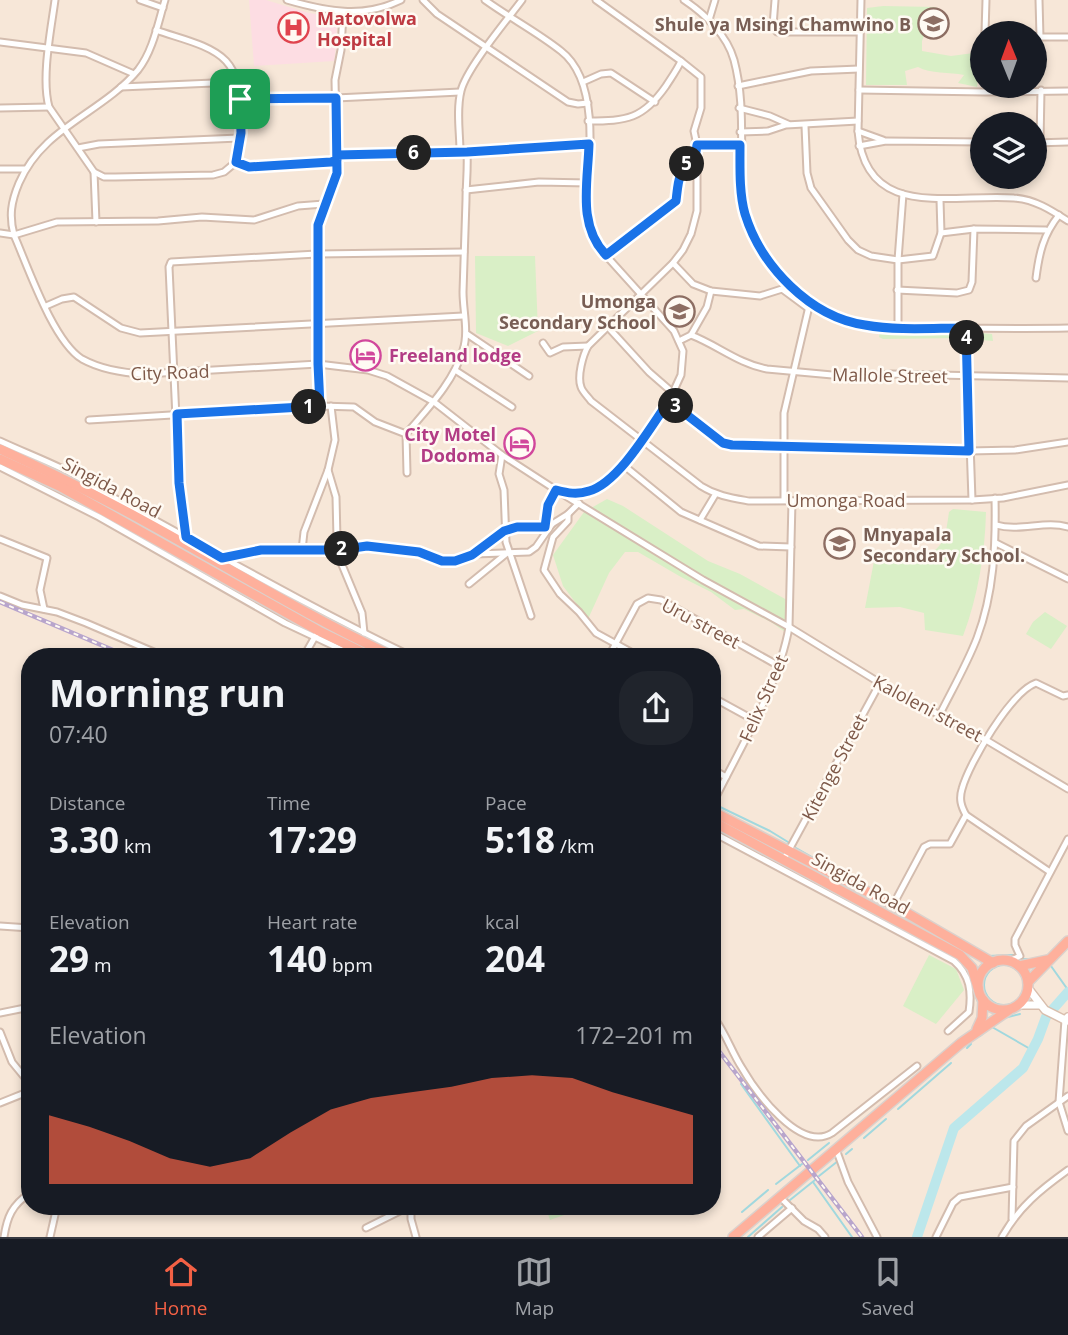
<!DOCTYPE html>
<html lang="en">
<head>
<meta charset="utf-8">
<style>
  body { margin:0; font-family:"Open Sans",sans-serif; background:#20242c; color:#f1f3f6; height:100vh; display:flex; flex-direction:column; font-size:26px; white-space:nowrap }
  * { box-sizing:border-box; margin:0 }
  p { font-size:23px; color:#9ea1a6 }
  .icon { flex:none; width:38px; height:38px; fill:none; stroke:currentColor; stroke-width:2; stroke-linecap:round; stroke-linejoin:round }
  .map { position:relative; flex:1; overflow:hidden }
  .sheet { position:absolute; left:21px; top:648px; width:700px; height:567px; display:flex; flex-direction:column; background:#171b24; border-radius:28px; box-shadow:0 4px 10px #0003 }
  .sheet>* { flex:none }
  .needle { width:46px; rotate:359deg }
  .controls { position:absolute; left:970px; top:21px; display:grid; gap:14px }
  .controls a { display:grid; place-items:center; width:77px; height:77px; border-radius:50%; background:#171b24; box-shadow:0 4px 10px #0003; font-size:35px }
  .pin { position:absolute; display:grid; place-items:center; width:60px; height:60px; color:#fff; margin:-30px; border-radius:14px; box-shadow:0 4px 10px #0006 }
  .km { position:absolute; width:35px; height:35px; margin:-18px; border-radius:50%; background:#222; color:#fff; font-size:19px; line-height:35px; text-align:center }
  .round { display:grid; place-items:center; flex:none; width:74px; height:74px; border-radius:28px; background:#20242c }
  .head { display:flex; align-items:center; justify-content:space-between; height:119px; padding:0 28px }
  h1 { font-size:38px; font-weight:700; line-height:52px }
  .metrics { display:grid; grid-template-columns:repeat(3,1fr); gap:10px; height:119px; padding:7px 28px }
  .metrics div { display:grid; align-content:center }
  .metrics b { font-size:35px; font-weight:700 }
  .metrics small { font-size:19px; font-weight:400 }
  .metrics p { font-size:19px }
  .chart { height:196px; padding:14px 28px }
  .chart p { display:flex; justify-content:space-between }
  .chart svg { width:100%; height:126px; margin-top:7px; fill:#f36145; opacity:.7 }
  .tabs { display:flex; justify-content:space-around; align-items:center; height:98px; border-top:2px solid #363941; background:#171b24; font-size:19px; color:#9ea1a6 }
  .tabs a { display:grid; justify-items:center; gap:4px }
  .tabs .selected { color:#f36145 }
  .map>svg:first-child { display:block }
  .residential { fill:#f7e7d8; fill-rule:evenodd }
  .medical { fill:#fddde3 }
  .green { fill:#d9efc6 }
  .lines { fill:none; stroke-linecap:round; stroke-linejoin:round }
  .stream { stroke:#a1d8de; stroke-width:2 }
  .river { stroke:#bce7eb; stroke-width:10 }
  .street-casing { stroke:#d3bcae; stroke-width:9 }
  .secondary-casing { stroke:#d9bead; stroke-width:10 }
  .highway-casing { stroke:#dbd1cc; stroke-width:12 }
  .street { stroke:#fff; stroke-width:5 }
  .secondary { stroke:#fff; stroke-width:7 }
  .highway { stroke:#feb09c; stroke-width:9 }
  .rail-casing { stroke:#b8a5cc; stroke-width:4.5 }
  .rail { stroke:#fffaf3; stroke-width:2; stroke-dasharray:5; stroke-linecap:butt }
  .route-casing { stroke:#fff; stroke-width:14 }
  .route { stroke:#1a73e8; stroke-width:9 }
  .labels { text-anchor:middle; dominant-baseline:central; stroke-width:5; stroke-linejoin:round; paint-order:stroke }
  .health-label { font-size:18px; font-weight:bold; fill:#be3a42; stroke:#fffaf3; text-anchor:start }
  .education-label { font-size:18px; font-weight:bold; fill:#785e54; stroke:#fffaf3; text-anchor:end }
  .hotel-label { font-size:18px; font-weight:bold; fill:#b23c85; stroke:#fffaf3; text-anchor:start }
  .street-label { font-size:18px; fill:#7e5949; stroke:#fffaf3 }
</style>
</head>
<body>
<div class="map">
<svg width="1068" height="1237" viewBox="0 0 1068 1237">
  <rect width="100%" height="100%" fill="#fef5eb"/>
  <path class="residential" d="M0 0H1068V1237H0ZM982 33H1034V86H982ZM982 124H1034V177H982ZM30 656H712V1206H30Z"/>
  <path class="medical" d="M249 0H266L309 13 336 17 337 39 334 61 254 66Z"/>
  <g class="green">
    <path d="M883 6 936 7 938 30H926L922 41V51L951 56 981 52 977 87 958 83 964 75C950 72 930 74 918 67L905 71 907 85H866L867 8Z"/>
    <path d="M475 256H535L538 331 508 346 476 333Z"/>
    <path d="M880 331 964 332 963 338 883 339 879 337Z"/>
    <path d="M969 332 992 334 993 341 982 340 979 351 969 350Z"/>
    <path d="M607 499 623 506 708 561 740 574 787 600 785 632 771 622 744 609 735 610 711 592 681 577 638 552H625L609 573 588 619 563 586 553 555 584 512Z"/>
    <path d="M953 509 986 512C985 554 978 596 963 636L925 630 924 613 900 607 865 608 874 561C890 564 921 561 935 550 946 542 947 525 949 512Z"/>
    <path d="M1045 612 1067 626 1051 649 1026 634 1033 622Z"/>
    <path d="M929 955 956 969 964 990 936 1024 903 1006Z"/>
    <path d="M545 1206H590L550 1220Z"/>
  </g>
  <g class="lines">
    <g class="stream">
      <path d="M366 637 400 654"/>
      <path d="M718 806 770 831 788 842"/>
      <path d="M796 848 826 865"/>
      <path d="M780 863 907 933"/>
      <path d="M912 921 917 925"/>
      <path d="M988 956 1013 955"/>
      <path d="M1022 959H1032"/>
      <path d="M958 961 967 971 971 979"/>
      <circle cx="1004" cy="985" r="20"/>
      <path d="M1051 966 1068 990"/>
      <path d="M972 984 979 1005"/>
      <path d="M1004 1018 1020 1014"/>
      <path d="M992 1027 1032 1050"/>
      <path d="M980 1036 991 1027"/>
      <path d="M967 1048 971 1044"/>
      <path d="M741 1084 800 1166"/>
      <path d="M898 1109 951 1063"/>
      <path d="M864 1138 886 1119"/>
      <path d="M846 1154 852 1149"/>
      <path d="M808 1160 829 1143"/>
      <path d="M819 1176 838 1161"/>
      <path d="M813 1182 852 1237"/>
      <path d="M776 1184 802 1164"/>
      <path d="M790 1200 815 1180"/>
      <path d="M742 1212 768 1190"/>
      <path d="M748 1237 782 1207"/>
    </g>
    <path class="river" d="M917 1237 954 1128 1023 1068 1038 1039 1046 1017 1068 992"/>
    <defs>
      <g id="street">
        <path d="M55 0C51 30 41 78 49 107L94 172 104 177H115L213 175 224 172 236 162C241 134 247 84 226 61 210 44 177 38 156 30"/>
        <path d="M140 0 163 8"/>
        <path d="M165 0C158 23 153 51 138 70 101 114 43 127 19 183 11 202 9 216 14 235 28 267 53 341 82 359 102 370 123 373 145 374L318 364 368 370 387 376 434 402 502 455 556 490 575 494 591 491 605 483 622 464 669 401 681 375 683 351 674 331 601 250 587 218 586 204C590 160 600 81 561 51 537 32 510 18 485 0"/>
        <path d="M287 0C325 11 363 19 401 0"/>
        <path d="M423 0 437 14 568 102 578 104 588 103"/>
        <path d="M684 0C705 14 727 35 734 60 756 142 715 219 791 286 812 304 833 317 860 324 885 331 914 328 940 328 983 328 1025 329 1068 328"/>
        <path d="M775 0 773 26 777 32H860"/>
        <path d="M861 0 858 131C865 222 953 193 1014 198 1034 199 1051 210 1068 221"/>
        <path d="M1039 0 1040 37"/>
        <path d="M709 20 715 0"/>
        <path d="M985 33 986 0"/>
        <path d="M1034 37H1068"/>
        <path d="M0 42 86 53 134 74"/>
        <path d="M681 61 701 77V108L694 131 697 145V211L691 234 683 250 673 263 588 346C583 355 577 376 581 387 582 391 588 397 591 401L701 486C717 496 732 498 749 501L972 500 1003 498 1068 485"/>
        <path d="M583 82 601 74 611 73 655 102"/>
        <path d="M738 86 811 71 859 69"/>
        <path d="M121 87 236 82"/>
        <path d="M859 90 985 92 1068 91"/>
        <path d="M240 99 336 98 460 92"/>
        <path d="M0 108 49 107"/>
        <path d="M739 108 770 116 788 124"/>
        <path d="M588 121C627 121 643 119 666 86 671 78 677 70 681 61L596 0"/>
        <path d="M805 126 807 173 811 188 848 240 858 250 871 256 898 260 933 256 941 233 940 200"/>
        <path d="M858 131 883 140"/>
        <path d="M740 132 768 131 786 125 858 121"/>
        <path d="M1034 143 1068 142"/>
        <path d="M1040 143 1041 90"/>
        <path d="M697 145H740"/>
        <path d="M859 146 886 141 982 142"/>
        <path d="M78 148 99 144 239 138"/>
        <path d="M460 152C460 133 456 110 461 91 466 69 507 20 522 0"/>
        <path d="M337 155 467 152 589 144"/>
        <path d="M236 162 249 167H261L337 160"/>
        <path d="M0 169H25"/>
        <path d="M94 172 96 222"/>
        <path d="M466 190 539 182 588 183"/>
        <path d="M0 233 14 235 57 222 158 221 202 217 254 220 298 206 324 204"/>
        <path d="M941 233 974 229 1046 230"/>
        <path d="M606 255 671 206C683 192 672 169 695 158"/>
        <path d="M673 263 693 284 711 291 760 296 782 289 809 309"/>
        <path d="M1036 278C1039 254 1043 235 1059 215"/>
        <path d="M897 290 957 293 969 290 972 282 974 229"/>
        <path d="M46 306 62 299 74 297 121 328 140 333 463 316"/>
        <path d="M607 326 649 372 672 392"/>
        <path d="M898 328V260L903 194"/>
        <path d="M966 328 972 500"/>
        <path d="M467 334 529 376"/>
        <path d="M691 335 707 307 711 291"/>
        <path d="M679 341 691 335C717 345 739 364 767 369L854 377 891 374 1068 378"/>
        <path d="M543 343 550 353 563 347 588 346"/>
        <path d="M455 370 512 407"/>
        <path d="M669 401 723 443 732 445 969 451 1015 450 1068 442"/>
        <path d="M320 406 318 364V225L337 173 335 80 341 50 343 12"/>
        <path d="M331 406 335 440 328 470 336 497 337 539 340 560 362 613 364 633"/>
        <path d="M89 420 320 406 354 407 375 422 406 434"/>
        <path d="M0 441C32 456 65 467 94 487 200 544 303 604 411 656"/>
        <path d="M502 455 499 474 504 490 506 542 531 616"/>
        <path d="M622 464 681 512 759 546 791 547"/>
        <path d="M0 467 99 517 285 623 355 656"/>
        <path d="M407 473 406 434C428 408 453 383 463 350 469 332 463 311 463 292 464 261 465 231 466 200 466 184 468 169 467 152"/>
        <path d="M784 500V413L810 302"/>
        <path d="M568 514V521L553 537 544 570 560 594 579 612 596 633 638 656"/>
        <path d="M700 520 715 495"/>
        <path d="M996 525C1020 532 1045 520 1068 527"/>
        <path d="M545 527 546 509 556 490 703 580 789 627 880 683 986 740 1068 789"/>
        <path d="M0 539 47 558 40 590 44 609"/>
        <path d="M996 543 1068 579"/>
        <path d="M186 545 179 483 169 267 171 262 317 254 464 252"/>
        <path d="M302 550 304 532 328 470"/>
        <path d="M474 554 529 552 536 547 552 524 568 514 579 503"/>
        <path d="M222 558 261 550H339L367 546 419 552 441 561H455L473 555 504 531 517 527H545L552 524"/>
        <path d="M469 584 507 553"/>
        <path d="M0 596 22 605 57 612 86 623 163 656"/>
        <path d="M304 656 316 635"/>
        <path d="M609 656 637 604 648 598 661 600 779 666"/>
        <path d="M712 697 754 720"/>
        <path d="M939 716C952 690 967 664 977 638 994 593 996 545 995 498"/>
        <path d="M712 769 726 777"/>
        <path d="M712 805C738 751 779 686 789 627L792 501"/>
        <path d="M712 832 954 961C970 975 972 992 969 1012L948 1031"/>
        <path d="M784 859 880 683"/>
        <path d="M1050 872 966 815C961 806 959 799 962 789 969 763 1011 692 1036 683L1063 696 1068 695"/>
        <path d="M893 905 924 847 930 844H950L966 815"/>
        <path d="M0 926 30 928"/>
        <path d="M1009 961 1020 956 1015 945V939L1068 839"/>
        <path d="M0 1013 30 1007"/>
        <path d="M712 1015C725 1031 731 1051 742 1068 756 1092 800 1153 832 1133L917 1066"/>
        <path d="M1068 1022 1065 1020 1059 1102 1068 1131"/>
        <path d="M0 1032 12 1062 30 1084"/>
        <path d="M0 1103 30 1091"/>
        <path d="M836 1149 848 1182 877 1237"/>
        <path d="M780 1197 804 1221 818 1229 825 1237"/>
        <path d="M411 1206V1219L416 1237"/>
        <path d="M1012 1219 1014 1141 1026 1126 1068 1096"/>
        <path d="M366 1228 410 1206"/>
        <path d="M4 1237C7 1217 12 1205 30 1193"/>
        <path d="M50 1237 57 1206"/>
        <path d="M758 1237 792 1208"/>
        <path d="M936 1237 953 1203 960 1197 1013 1187"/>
        <path d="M1002 1237C1019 1207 1040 1190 1068 1170"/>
      </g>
      <g id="secondary">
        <path d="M1028 988 1045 1010 1065 1020 1068 1017"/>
        <path d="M1018 1005H1039"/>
      </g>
      <g id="highway">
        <path d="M0 449C52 473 103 498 153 526 233 570 310 618 393 656"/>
        <path d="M0 459 61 487 319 631 370 656"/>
        <path d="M712 811 893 905 993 963"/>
        <path d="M712 821 960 955 972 968 978 988"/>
        <circle cx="1003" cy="985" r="25"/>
        <path d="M1019 966 1047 960"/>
        <path d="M1028 982 1068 941"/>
        <path d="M977 1029 982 1018 983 1000"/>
        <path d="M733 1237 961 1043 1009 1010"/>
      </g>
    </defs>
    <use href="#street" class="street-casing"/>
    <use href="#secondary" class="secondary-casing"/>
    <use href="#highway" class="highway-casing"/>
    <use href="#street" class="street"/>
    <use href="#secondary" class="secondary"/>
    <use href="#highway" class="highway"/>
    <defs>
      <g id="rail">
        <path d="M0 602 127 656"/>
        <path d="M712 1042 862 1237"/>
      </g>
    </defs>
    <use href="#rail" class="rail-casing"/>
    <use href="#rail" class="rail"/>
  </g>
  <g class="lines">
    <defs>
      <path id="route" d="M240 99 336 98 337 173 318 225V364L320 406 177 414 179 483 186 537 222 558 261 550H339L367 546 419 552 442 561H455L472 555 504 531 517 527H545L548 505 556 490C568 493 577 495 589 491 619 483 651 426 669 401L723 443 732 445 969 451 966 328C933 328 898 331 865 325 810 317 761 266 745 214 739 193 740 167 740 145H697L695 158C678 166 678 185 676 201L606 255C577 225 588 182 589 144L467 152 337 155V160L331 162 249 167 236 162 241 133 240 99"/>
    </defs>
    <use href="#route" class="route-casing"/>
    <use href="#route" class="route"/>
  </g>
  <defs>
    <symbol id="school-ring" viewBox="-11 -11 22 22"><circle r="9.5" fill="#fffaf3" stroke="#8d6e63" stroke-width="1.5"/><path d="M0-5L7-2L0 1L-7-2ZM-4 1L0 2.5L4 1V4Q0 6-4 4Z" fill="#8d6e63"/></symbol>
    <symbol id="hospital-ring" viewBox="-11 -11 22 22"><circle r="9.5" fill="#fffaf3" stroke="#e0444e" stroke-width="1.5"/><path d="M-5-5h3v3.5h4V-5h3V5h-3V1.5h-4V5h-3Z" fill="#e0444e"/></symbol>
    <symbol id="hotel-ring" viewBox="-11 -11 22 22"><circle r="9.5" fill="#fffaf3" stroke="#d1479c" stroke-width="1.5"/><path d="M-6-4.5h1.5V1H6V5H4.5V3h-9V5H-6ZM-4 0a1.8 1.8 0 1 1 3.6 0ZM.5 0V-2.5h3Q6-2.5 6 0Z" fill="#d1479c"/></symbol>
  </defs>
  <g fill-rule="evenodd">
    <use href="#school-ring" x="916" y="6" width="35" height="35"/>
    <use href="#hospital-ring" x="276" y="10" width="35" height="35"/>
    <use href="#school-ring" x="662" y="294" width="35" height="35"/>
    <use href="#hotel-ring" x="348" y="338" width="35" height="35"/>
    <use href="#hotel-ring" x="502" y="426" width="35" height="35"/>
    <use href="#school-ring" x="822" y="526" width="35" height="35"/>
  </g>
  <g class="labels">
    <g class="health-label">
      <text x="317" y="18">Matovolwa<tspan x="317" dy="21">Hospital</tspan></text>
    </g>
    <g class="education-label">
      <text x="911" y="24">Shule ya Msingi Chamwino B</text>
      <text x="656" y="301">Umonga<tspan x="656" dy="21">Secondary School</tspan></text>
      <text x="863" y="534" text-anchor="start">Mnyapala<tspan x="863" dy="21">Secondary School.</tspan></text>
    </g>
    <g class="hotel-label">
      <text x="389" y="355">Freeland lodge</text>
      <text x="496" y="434" text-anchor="end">City Motel<tspan x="496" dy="21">Dodoma</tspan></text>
    </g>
    <g class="street-label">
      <text transform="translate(170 372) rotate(-2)">City Road</text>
      <text transform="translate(890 375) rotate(1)">Mallole Street</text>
      <text transform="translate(112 487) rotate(28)">Singida Road</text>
      <text x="846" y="500">Umonga Road</text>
      <text transform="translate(701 623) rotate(28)">Uru street</text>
      <text transform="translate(763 698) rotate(-66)">Felix Street</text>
      <text transform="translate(928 708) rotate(28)">Kaloleni street</text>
      <text transform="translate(834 767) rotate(-62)">Kitenge Street</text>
      <text transform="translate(861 883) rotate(29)">Singida Road</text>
    </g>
  </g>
</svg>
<div class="controls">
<a><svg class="needle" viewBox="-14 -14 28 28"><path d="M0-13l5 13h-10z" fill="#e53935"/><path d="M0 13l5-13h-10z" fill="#9ea1a6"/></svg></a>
<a><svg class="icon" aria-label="layers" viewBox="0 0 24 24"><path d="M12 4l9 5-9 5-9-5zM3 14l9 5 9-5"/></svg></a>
</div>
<div class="pin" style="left:240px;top:99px;background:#1e9e55"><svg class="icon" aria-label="arrive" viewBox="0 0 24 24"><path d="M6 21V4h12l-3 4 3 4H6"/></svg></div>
<b class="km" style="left:309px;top:407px">1</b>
<b class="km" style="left:342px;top:549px">2</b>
<b class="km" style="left:676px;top:406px">3</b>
<b class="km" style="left:967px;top:338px">4</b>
<b class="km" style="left:687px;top:164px">5</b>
<b class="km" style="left:414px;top:153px">6</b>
<section class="sheet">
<div class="head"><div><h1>Morning run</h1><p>07:40</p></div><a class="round"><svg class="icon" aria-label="share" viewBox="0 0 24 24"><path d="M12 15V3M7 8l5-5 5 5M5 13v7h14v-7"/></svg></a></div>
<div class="metrics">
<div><p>Distance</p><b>3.30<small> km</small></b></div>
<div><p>Time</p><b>17:29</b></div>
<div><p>Pace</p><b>5:18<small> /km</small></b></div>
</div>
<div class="metrics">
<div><p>Elevation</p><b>29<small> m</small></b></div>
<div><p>Heart rate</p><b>140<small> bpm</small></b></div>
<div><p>kcal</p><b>204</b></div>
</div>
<div class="chart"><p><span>Elevation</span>172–201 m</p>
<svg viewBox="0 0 160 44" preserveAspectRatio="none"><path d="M0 44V20L10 24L20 29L30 35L40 38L50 35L60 26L70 18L80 14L90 12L100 10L110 7L120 6L130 7L140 12L150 16L160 20V44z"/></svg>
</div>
</section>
</div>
<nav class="tabs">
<a class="selected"><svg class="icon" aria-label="home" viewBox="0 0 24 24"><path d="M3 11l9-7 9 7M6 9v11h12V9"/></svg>Home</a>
<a><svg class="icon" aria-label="map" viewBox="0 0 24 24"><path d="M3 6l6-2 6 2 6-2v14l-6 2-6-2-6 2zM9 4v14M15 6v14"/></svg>Map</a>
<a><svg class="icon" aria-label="saved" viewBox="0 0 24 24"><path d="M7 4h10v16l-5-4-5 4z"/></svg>Saved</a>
</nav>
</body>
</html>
